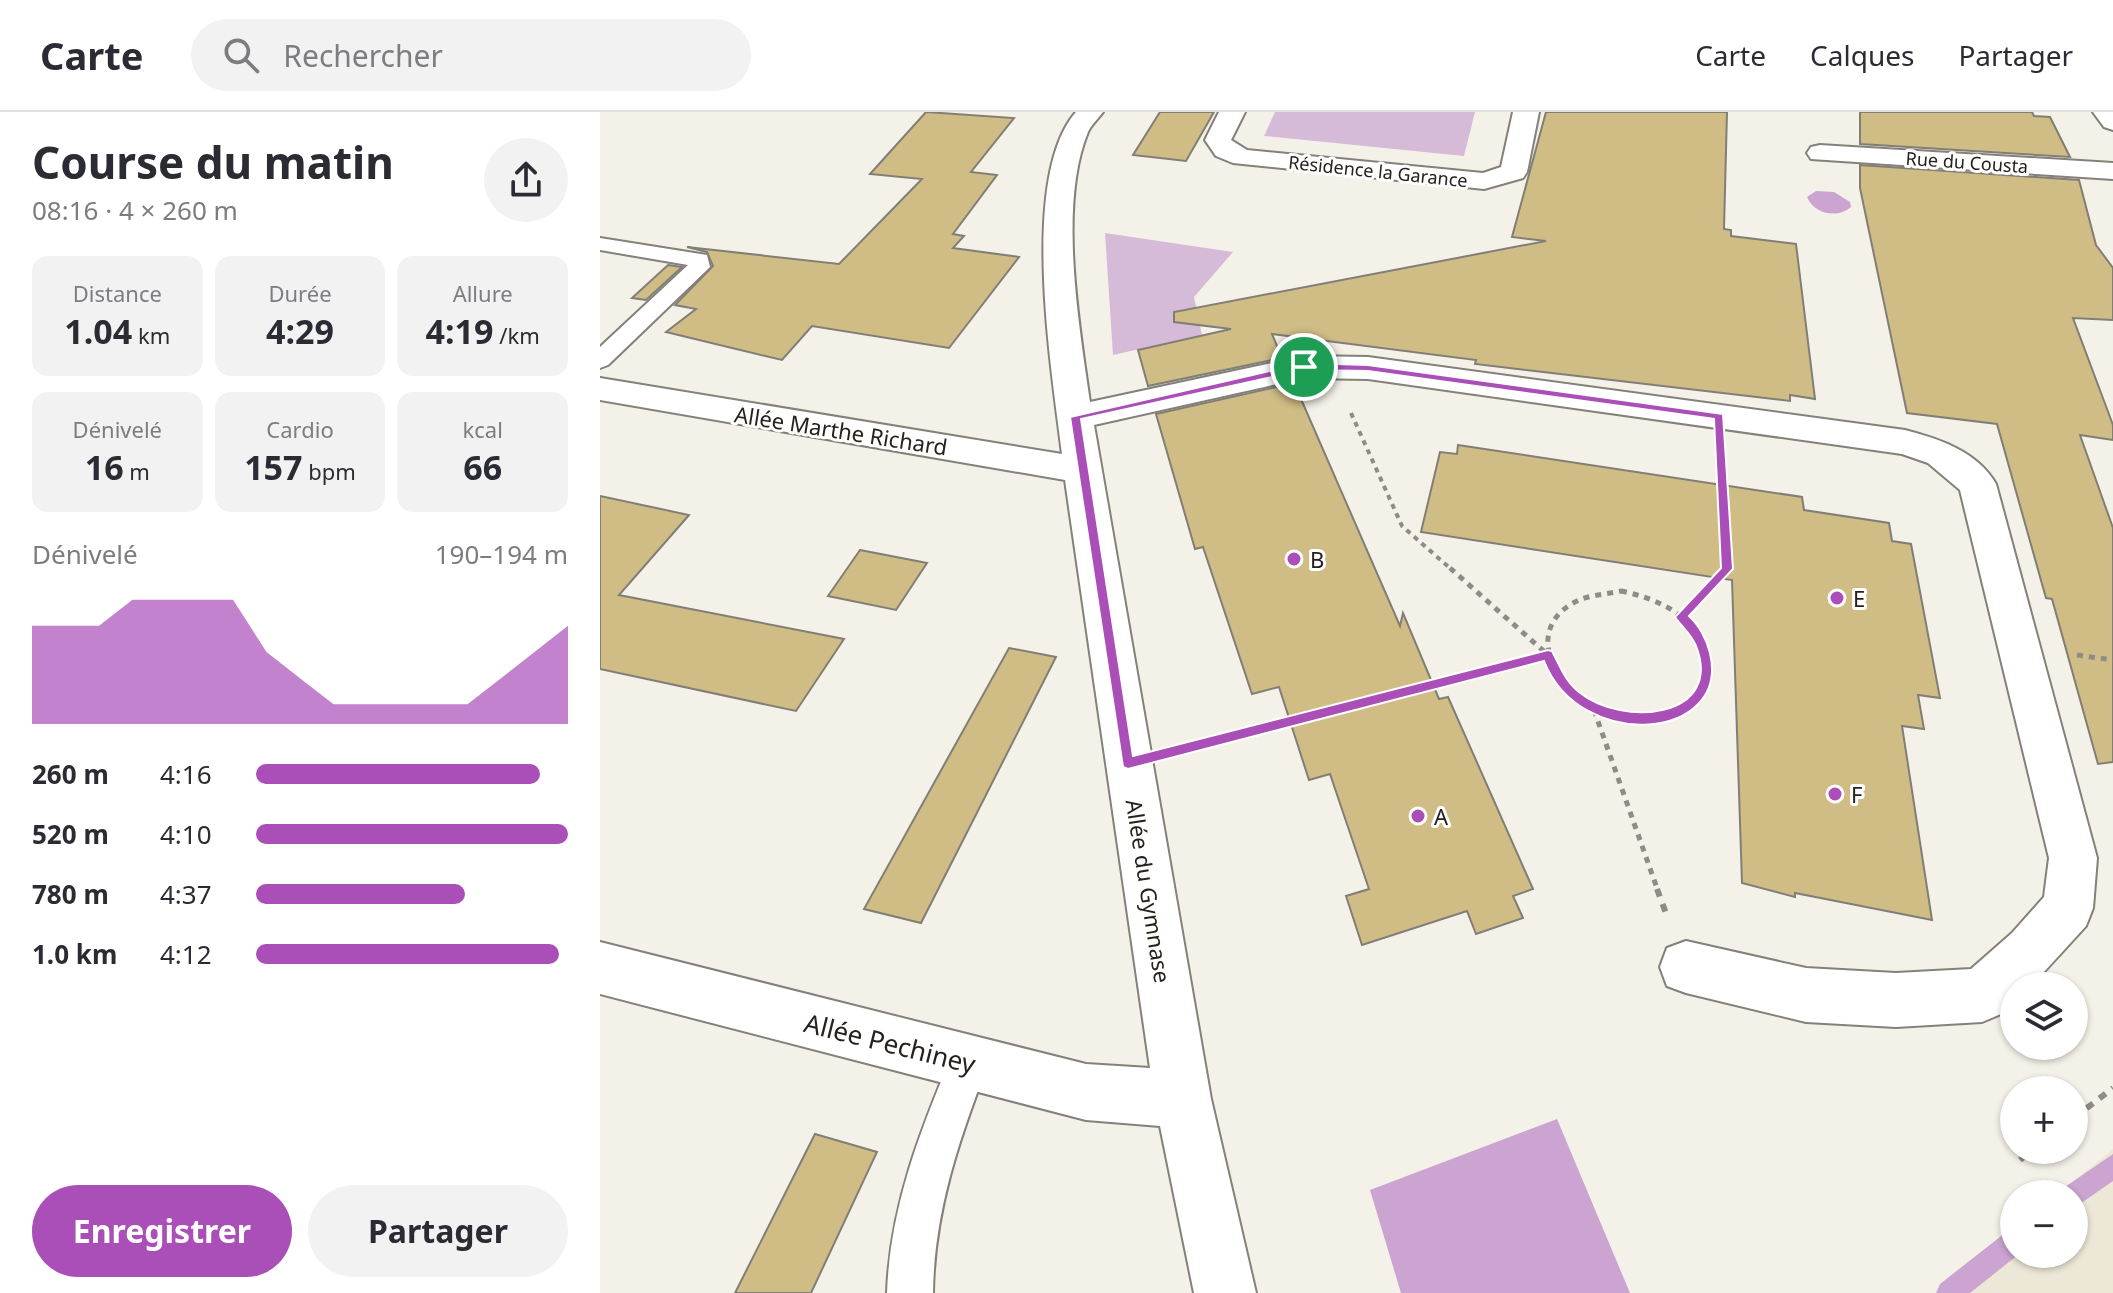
<!DOCTYPE html>
<html lang="fr">
<head>
<meta charset="utf-8">
<style>
  body { margin:0; font-family:"Noto Sans",sans-serif; background:#f2f2f3; color:#2b2b33; height:100vh; display:flex; flex-direction:column; font-size:30px; white-space:nowrap }
  * { box-sizing:border-box; margin:0 }
  p { font-size:26px; color:#7c7c81 }
  .icon { flex:none; width:44px; height:44px; fill:none; stroke:currentColor; stroke-width:2; stroke-linecap:round; stroke-linejoin:round }
  .map { position:relative; flex:1; overflow:hidden }
  .drawer { display:flex; flex-direction:column; background:#fff; width:600px }
  .drawer>* { flex:none }
  .controls { position:absolute; left:1400px; top:860px; display:grid; gap:16px }
  .controls a { display:grid; place-items:center; width:88px; height:88px; border-radius:50%; background:#fff; box-shadow:0 2px 6px #0004; font-size:40px }
  .pin { position:absolute; display:grid; place-items:center; width:68px; height:68px; color:#fff; margin:-34px; border:4px solid #fff; border-radius:50%; box-shadow:0 2px 8px #0007 }
  .round { display:grid; place-items:center; flex:none; width:84px; height:84px; border-radius:42px; background:#f2f2f3 }
  .summary { display:flex; align-items:center; justify-content:space-between; height:136px; padding:0 32px }
  h1 { font-size:44px; font-weight:700; line-height:60px }
  .figures { display:grid; grid-template-columns:repeat(3,1fr); gap:12px; height:136px; padding:8px 32px }
  .figures div { display:grid; align-content:center; border-radius:16px; background:#f2f2f3; text-align:center }
  .figures b { font-size:34px; font-weight:700 }
  .figures small { font-size:22px; font-weight:400 }
  .figures p { font-size:22px }
  .chart { height:224px; padding:16px 32px }
  .chart p { display:flex; justify-content:space-between }
  .chart svg { width:100%; height:144px; margin-top:8px; fill:#aa4eb8; opacity:.7 }
  .cta { display:flex; gap:16px; margin-top:auto; padding:16px 32px }
  .cta a { flex:1; height:92px; border-radius:48px; background:#aa4eb8; color:#fff; font-size:32px; font-weight:700; line-height:92px; text-align:center }
  .cta a+a { background:#f2f2f3; color:#2b2b33 }
  ul { padding:0 32px; list-style:none; font-size:26px }
  li { display:grid; grid-template-columns:128px 96px 1fr; align-items:center; height:60px }
  li i { height:20px; border-radius:10px; background:#aa4eb8 }
  header { display:flex; align-items:center; gap:48px; box-sizing:border-box; height:112px; padding:0 40px; background:#fff; border-bottom:2px solid #e1e1e2 }
  header strong { font-size:38px }
  nav { display:flex; gap:44px; margin-inline-start:auto; font-size:28px }
  .search { width:560px; height:72px; background:#f2f2f3; display:flex; align-items:center; gap:20px; box-sizing:border-box; padding:0 28px; border-radius:44px; color:#7c7c81; font-size:30px }
  main { display:flex; flex:1; min-height:0 }
  .map>svg:first-child { display:block }
  .built { fill:#ece7d7 }
  .green { fill:#d6bbd9 }
  .water { fill:#cba4d1 }
  .lines { fill:none; stroke-linecap:round; stroke-linejoin:round }
  .stream { fill:#cba4d1; fill-rule:evenodd }
  .building { fill:#d0bd86; stroke:#817e76; stroke-width:2 }
  .service-casing { stroke:#838179; stroke-width:4 }
  .minor-casing { stroke:#838179; stroke-width:4 }
  .path-far2 { stroke:#8e8c85; stroke-width:4; stroke-dasharray:5 5; stroke-linecap:butt }
  .path-far1 { stroke:#8e8c85; stroke-width:5; stroke-dasharray:6 6; stroke-linecap:butt }
  .path { stroke:#8e8c85; stroke-width:6; stroke-dasharray:8 8; stroke-linecap:butt }
  .service { fill:#fff; fill-rule:evenodd }
  .minor { fill:#fff; fill-rule:evenodd }
  .route { fill:#aa4eb8; stroke:#fff; stroke-width:2; fill-rule:evenodd }
  .poi-dot { fill:#aa4eb8; stroke:#fffefd; stroke-width:3 }
  .labels { text-anchor:middle; dominant-baseline:central; stroke-width:6; stroke-linejoin:round; paint-order:stroke }
  .far-street-label { font-size:18px; fill:#24221f; stroke:#fffefd }
  .street-label { font-size:22px; fill:#24221f; stroke:#fffefd }
  .poi-label { font-size:22px; fill:#24221f; stroke:#fffefd; text-anchor:start }
  .near-street-label { font-size:26px; fill:#24221f; stroke:#fffefd }
</style>
</head>
<body>
<header>
<strong>Carte</strong>
<div class="search"><svg class="icon" aria-label="search" viewBox="0 0 24 24"><circle cx="10" cy="10" r="6"/><path d="M15 15l6 6"/></svg>Rechercher</div>
<nav><a>Carte</a><a>Calques</a><a>Partager</a></nav>
</header>
<main>
<section class="drawer">
<div class="summary"><div><h1>Course du matin</h1><p>08:16 · 4 × 260 m</p></div><a class="round"><svg class="icon" aria-label="share" viewBox="0 0 24 24"><path d="M12 15V3M7 8l5-5 5 5M5 13v7h14v-7"/></svg></a></div>
<div class="figures">
<div><p>Distance</p><b>1.04<small> km</small></b></div>
<div><p>Durée</p><b>4:29</b></div>
<div><p>Allure</p><b>4:19<small> /km</small></b></div>
</div>
<div class="figures">
<div><p>Dénivelé</p><b>16<small> m</small></b></div>
<div><p>Cardio</p><b>157<small> bpm</small></b></div>
<div><p>kcal</p><b>66</b></div>
</div>
<div class="chart"><p><span>Dénivelé</span>190–194 m</p>
<svg viewBox="0 0 160 44" preserveAspectRatio="none"><path d="M0 44V14L10 14L20 14L30 6L40 6L50 6L60 6L70 22L80 30L90 38L100 38L110 38L120 38L130 38L140 30L150 22L160 14V44z"/></svg>
</div>
<ul>
<li><b>260 m</b>4:16<i style="width:91%"></i></li>
<li><b>520 m</b>4:10<i style="width:100%"></i></li>
<li><b>780 m</b>4:37<i style="width:67%"></i></li>
<li><b>1.0 km</b>4:12<i style="width:97%"></i></li>
</ul>
<div class="cta"><a>Enregistrer</a><a>Partager</a></div>
</section>
<div class="map">
<svg width="1513" height="1181" viewBox="0 0 1513 1181">
  <rect width="100%" height="100%" fill="#f4f1e8"/>
  <path class="built" d="M1513 1037V1181H1337L1414 1118V1142H1474V1082H1458Z"/>
  <g class="green">
    <path d="M675 0H875L864 44 664 24Z"/>
    <path d="M505 121 633 140 594 185 602 223 513 243Z"/>
  </g>
  <g class="water">
    <path d="M1216 79 1234 80 1250 90 1251 95C1237 107 1214 102 1207 85Z"/>
    <path d="M957 1007 1030 1181H801L770 1078Z"/>
  </g>
  <g class="lines">
    <g class="stream">
      <path d="M1513 1042V1069L1474 1096V1082H1463L1465 1075Z"/>
      <path d="M1414 1117V1142H1419L1370 1181H1336L1340 1172 1405 1121Z"/>
    </g>
  </g>
  <g class="building">
    <path d="M326 0 414 6 371 60 397 63 353 122 364 124 353 136 419 145 349 236 212 214 182 248 66 220 96 197 75 193 113 154 107 140 87 135 239 152 322 67 270 62Z"/>
    <path d="M560 0H614L586 49 533 43Z"/>
    <path d="M946 0H1127L1124 117 1131 118V124L1196 132 1215 287 1190 283V289L875 252 876 248 672 222 682 246 548 274 538 238 631 217 574 210V200L946 129 912 125Z"/>
    <path d="M1260 0H1432L1434 4 1450 5 1470 45 1260 32Z"/>
    <path d="M1260 53 1479 68 1496 133 1513 156V208L1473 206 1513 313V328L1480 323 1513 416V650L1498 652 1452 487 1446 486 1397 312 1307 301 1260 76Z"/>
    <path d="M68 153 82 155 46 188 32 186Z"/>
    <path d="M694 271 800 514 803 501 839 587 848 585 933 777 913 784 923 806 876 822 867 799 762 833 746 784 769 777 730 662 709 668 679 575 652 582 603 435 595 437 556 302Z"/>
    <path d="M858 333 1202 385 1204 398 1289 411 1292 429 1311 432 1340 586 1318 583 1324 617 1302 614 1332 808 1195 781V785L1142 771 1132 468 821 420 840 340 857 342Z"/>
    <path d="M0 384 89 403 19 483 244 527 196 599 0 557Z"/>
    <path d="M260 438 327 451 296 498 228 484Z"/>
    <path d="M409 536 456 545 321 811 264 797Z"/>
    <path d="M215 1022 277 1040 211 1181H135Z"/>
  </g>
  <g class="lines">
    <defs>
      <g id="service">
        <path d="M0 126 107 143 110 155 8 253 0 256V235L88 153 0 138Z"/>
        <path d="M368 932 382 938 388 952C359 1027 334 1100 333 1181H287C290 1094 321 1017 354 938Z"/>
      </g>
      <g id="minor">
        <path d="M476 0H503C498 7 491 13 488 20 458 92 479 213 490 290L704 244 768 245 1305 318C1339 327 1377 339 1396 372L1497 746 1493 796 1486 814 1431 874H1414V890L1401 902 1382 910 1296 915 1206 910 1086 881 1067 874 1060 855 1067 836 1086 829 1206 856 1296 861 1371 857 1412 821 1444 785 1449 746 1360 378 1328 351 1302 342 768 267 704 266 494 313 611 987 656 1181H594L560 1014 486 1008 0 882V830L486 952 550 956 465 368 0 288V266L462 342C452 259 419 65 476 0Z"/>
        <path d="M619 0H645L631 28 647 38 883 61 901 55 913 0H939L927 60 923 66 884 77 633 51 616 44 605 28Z"/>
        <path d="M1493 0H1513V18L1504 15Z"/>
        <path d="M1220 33 1513 51V67L1211 47 1207 41 1211 35Z"/>
      </g>
    </defs>
    <use href="#service" class="service-casing"/>
    <use href="#minor" class="minor-casing"/>
    <g class="path-far2">
      <path d="M751 301 802 414 852 458"/>
      <path d="M1122 349 1126 458"/>
    </g>
    <g class="path-far1">
      <path d="M850 456 947 542"/>
      <path d="M1021 479C1060 487 1105 507 1105 554 1105 568 1099 582 1088 592 1076 602 1063 604 1048 606 977 616 905 522 979 488 991 483 1008 482 1021 479Z"/>
      <path d="M1081 505 1127 456"/>
      <path d="M1477 543 1513 548"/>
      <path d="M994 598 1058 779"/>
      <path d="M583 637 948 543"/>
    </g>
    <g class="path">
      <path d="M1057 777 1067 804"/>
      <path d="M1474 1006 1513 976"/>
      <path d="M1420 1048 1432 1038"/>
    </g>
    <use href="#service" class="service"/>
    <use href="#minor" class="minor"/>
  </g>
  <path class="route" d="M704 251 768 253 1123 302 1133 457 1089 504C1099 513 1107 528 1110 541 1131 629 980 641 944 549L528 657 523 655 470 305ZM704 258 768 259 1114 307 1121 456 1075 505C1081 514 1091 522 1096 534 1124 606 1023 616 979 580 965 569 960 554 952 539L948 538 533 644 481 307Z"/>
  <g class="poi-dot">
    <circle cx="694" cy="447" r="8"/>
    <circle cx="1237" cy="486" r="8"/>
    <circle cx="1235" cy="682" r="8"/>
    <circle cx="818" cy="704" r="8"/>
  </g>
  <g class="labels">
    <g class="far-street-label">
      <text transform="translate(1367 50) rotate(4)">Rue du Cousta</text>
      <text transform="translate(778 59) rotate(6)">Résidence la Garance</text>
    </g>
    <g class="street-label">
      <text transform="translate(241 318) rotate(9)">Allée Marthe Richard</text>
      <text transform="translate(549 779) rotate(81)">Allée du Gymnase</text>
    </g>
    <g class="poi-label">
      <text x="710" y="447">B</text>
      <text x="1253" y="486">E</text>
      <text x="1251" y="682">F</text>
      <text x="834" y="704">A</text>
    </g>
    <g class="near-street-label">
      <text transform="translate(290 931) rotate(14)">Allée Pechiney</text>
    </g>
  </g>
</svg>
<div class="controls">
<a><svg class="icon" aria-label="layers" viewBox="0 0 24 24"><path d="M12 4l9 5-9 5-9-5zM3 14l9 5 9-5"/></svg></a>
<a>+</a>
<a>−</a>
</div>
<div class="pin" style="left:704px;top:255px;background:#1e9e55"><svg class="icon" aria-label="arrive" viewBox="0 0 24 24"><path d="M6 21V4h12l-3 4 3 4H6"/></svg></div>
</div>
</main>
</body>
</html>
